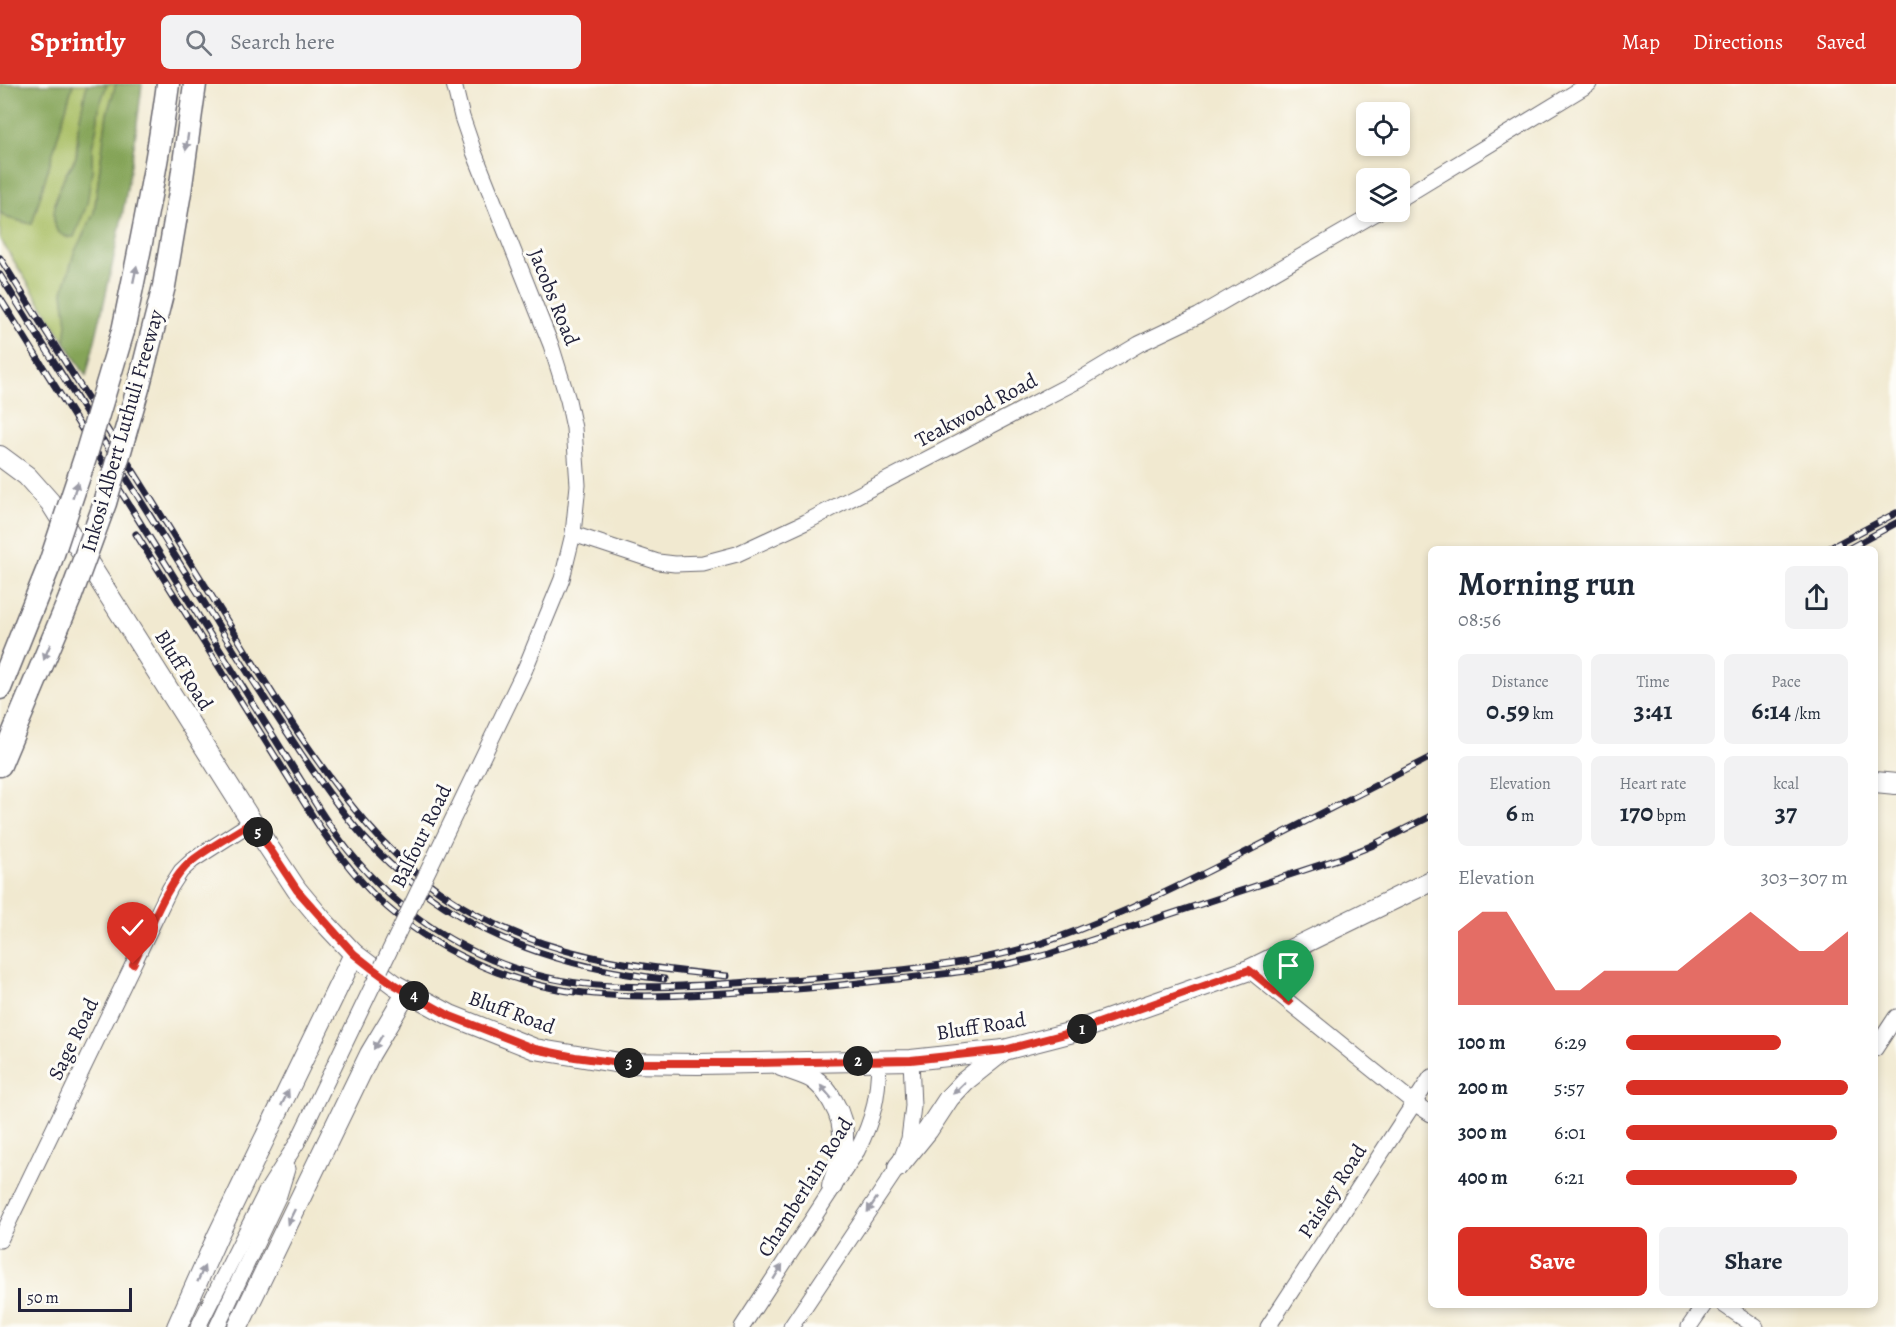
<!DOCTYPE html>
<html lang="en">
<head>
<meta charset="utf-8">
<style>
  body { margin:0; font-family:Alegreya,serif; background:#f2f2f3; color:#1f2937; height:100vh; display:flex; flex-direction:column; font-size:22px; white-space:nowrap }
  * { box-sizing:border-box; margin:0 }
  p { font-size:20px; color:#747a83 }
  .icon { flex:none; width:33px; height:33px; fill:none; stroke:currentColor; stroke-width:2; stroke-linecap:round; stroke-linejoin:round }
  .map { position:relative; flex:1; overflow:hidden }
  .panel { position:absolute; left:1428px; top:462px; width:450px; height:762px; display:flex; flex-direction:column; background:#fff; border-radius:9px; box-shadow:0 3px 9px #0003 }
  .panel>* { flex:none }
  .buttons { position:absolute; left:1356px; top:18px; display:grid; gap:12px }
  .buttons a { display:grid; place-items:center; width:54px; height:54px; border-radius:9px; background:#fff; box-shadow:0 3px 9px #0003; font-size:30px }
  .scale { position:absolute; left:18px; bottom:15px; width:114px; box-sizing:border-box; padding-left:6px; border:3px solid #22223b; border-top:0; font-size:16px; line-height:21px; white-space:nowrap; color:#22223b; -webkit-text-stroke:4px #fdfcf7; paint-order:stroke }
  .pin { position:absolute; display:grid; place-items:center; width:51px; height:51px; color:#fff; margin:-62px -26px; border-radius:50% 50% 50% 0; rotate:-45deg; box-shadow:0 0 6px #0007 }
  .pin .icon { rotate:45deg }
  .km { position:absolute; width:30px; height:30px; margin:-15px; border-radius:50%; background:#222; color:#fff; font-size:16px; line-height:30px; text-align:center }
  .round { display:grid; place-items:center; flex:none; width:63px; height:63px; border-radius:9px; background:#f2f2f3 }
  .head { display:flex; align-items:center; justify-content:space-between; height:102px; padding:0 30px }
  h1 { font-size:33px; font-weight:700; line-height:45px }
  .metrics { display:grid; grid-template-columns:repeat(3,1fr); gap:9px; height:102px; padding:6px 30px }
  .metrics div { display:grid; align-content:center; border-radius:9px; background:#f2f2f3; text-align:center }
  .metrics b { font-size:26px; font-weight:700 }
  .metrics small { font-size:16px; font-weight:400 }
  .metrics p { font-size:16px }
  .chart { height:168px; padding:12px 30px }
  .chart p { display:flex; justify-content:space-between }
  .chart svg { width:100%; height:108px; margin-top:6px; fill:#d93025; opacity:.7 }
  .button { display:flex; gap:12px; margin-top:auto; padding:12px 30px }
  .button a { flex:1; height:69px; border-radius:9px; background:#d93025; color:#fff; font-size:24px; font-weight:700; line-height:69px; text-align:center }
  .button a+a { background:#f2f2f3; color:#1f2937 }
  ul { padding:0 30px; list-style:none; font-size:20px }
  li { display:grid; grid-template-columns:96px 72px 1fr; align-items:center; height:45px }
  li i { height:15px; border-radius:8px; background:#d93025 }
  header { display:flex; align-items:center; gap:36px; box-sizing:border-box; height:84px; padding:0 30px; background:#d93025; color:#fff }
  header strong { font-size:28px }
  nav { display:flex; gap:33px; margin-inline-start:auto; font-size:21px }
  .search { width:420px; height:54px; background:#f2f2f3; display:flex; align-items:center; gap:15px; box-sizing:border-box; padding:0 21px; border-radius:9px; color:#747a83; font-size:22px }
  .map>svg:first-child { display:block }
  .green { fill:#a7bd62; stroke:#64704e; stroke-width:1.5 }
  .forest { fill:#85a458; stroke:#54634a; stroke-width:1.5 }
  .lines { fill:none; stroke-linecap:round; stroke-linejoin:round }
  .minor-casing { stroke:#6a686f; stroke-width:17 }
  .major-casing { stroke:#6a686f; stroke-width:22 }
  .highway-casing { stroke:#6a686f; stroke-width:25 }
  .minor { stroke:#fff; stroke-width:15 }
  .major { stroke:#fff; stroke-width:20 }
  .highway { stroke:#fff; stroke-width:22 }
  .rail-casing { stroke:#22223b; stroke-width:7 }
  .rail { stroke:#fdfcf7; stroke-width:4.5; stroke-dasharray:14; stroke-linecap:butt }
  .minor-bridge-casing { stroke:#6a686f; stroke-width:17; stroke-linecap:butt }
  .highway-bridge-casing { stroke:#6a686f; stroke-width:25; stroke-linecap:butt }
  .minor-bridge { stroke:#fff; stroke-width:15 }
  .highway-bridge { stroke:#fff; stroke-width:22 }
  .oneway { fill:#9c9ca7 }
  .route-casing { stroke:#fff; stroke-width:12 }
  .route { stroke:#d93025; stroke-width:8 }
  .labels { text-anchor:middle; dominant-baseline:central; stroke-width:6; stroke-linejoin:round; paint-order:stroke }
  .street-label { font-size:21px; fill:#22223b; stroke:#fdfcf7 }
</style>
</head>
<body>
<header>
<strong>Sprintly</strong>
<div class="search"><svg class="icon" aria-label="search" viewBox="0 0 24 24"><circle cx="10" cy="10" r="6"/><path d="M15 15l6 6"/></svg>Search here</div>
<nav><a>Map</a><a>Directions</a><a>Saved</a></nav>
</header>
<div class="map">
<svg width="1896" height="1243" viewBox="0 0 1896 1243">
  <rect width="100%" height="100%" fill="#fdfcf7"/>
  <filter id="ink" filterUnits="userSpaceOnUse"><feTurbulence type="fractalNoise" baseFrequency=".0167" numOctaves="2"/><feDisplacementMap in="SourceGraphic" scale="12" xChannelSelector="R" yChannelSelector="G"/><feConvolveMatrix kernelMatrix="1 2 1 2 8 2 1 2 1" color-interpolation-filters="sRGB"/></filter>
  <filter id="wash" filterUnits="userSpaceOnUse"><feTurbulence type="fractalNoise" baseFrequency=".008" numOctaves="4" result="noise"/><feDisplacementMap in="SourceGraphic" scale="24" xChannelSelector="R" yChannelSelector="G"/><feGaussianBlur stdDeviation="1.35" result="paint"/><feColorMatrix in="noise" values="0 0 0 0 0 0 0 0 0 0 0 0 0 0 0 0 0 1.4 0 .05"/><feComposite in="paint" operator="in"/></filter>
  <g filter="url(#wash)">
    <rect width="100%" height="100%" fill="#f1e9d0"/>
    <path class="green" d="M73 0H87L78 44 76 73 64 93 55 117 54 141 58 148 68 154 92 86V63L97 42 99 23 107 0H116L107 30 94 129 74 170 63 208 67 240 65 258 0 155V128L8 134 32 140Z"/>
    <g class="forest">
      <path d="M0 0H73L32 140 8 134 0 128Z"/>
      <path d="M87 0H107L99 23 97 42 92 63V86L87 120 74 153C42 155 56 111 64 94 67 87 73 81 76 73 78 65 77 54 78 46 80 30 84 15 87 0Z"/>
      <path d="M116 0H142C131 99 111 196 86 292L65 258 67 240 63 208 74 169 94 129 107 30Z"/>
    </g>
  </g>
  <g filter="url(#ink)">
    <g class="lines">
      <defs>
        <g id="minor">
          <path d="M454 0 462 33 474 68 551 261 568 316 574 344 578 401 573 450 562 495 525 585"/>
          <path d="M1400 115 1589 0"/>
          <path d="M573 450 658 478 675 480 703 479 737 470 806 438 1079 296 1139 260 1198 232 1378 128"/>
          <path d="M1249 886 1414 1019 1431 1030"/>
          <path d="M1875 965 1896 933"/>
          <path d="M0 1156 170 804 181 787 193 776 252 738"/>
          <path d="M1724 1221 1756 1243"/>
          <path d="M198 1243 266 1108 297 1059"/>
          <path d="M217 1243 279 1111 287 1085"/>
          <path d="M742 1243 857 1067C874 1034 878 1013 879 977"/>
          <path d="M791 1243 898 1083 909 1055 913 1022 911 976"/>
          <path d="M1268 1243 1431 993"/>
          <path d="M1689 1243 1704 1221"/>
        </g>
        <g id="major">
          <path d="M0 372 27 392 50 418 252 738 297 806 322 836 354 870 395 901 450 931 535 965 620 979 698 980 911 976 1004 966 1073 948 1249 886 1431 797"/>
          <path d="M1875 698 1896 700"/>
          <path d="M781 982C791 986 802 989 812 994 821 1000 828 1008 833 1018 851 1048 842 1071 832 1102"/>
          <path d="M898 1083 928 1046 949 1014 965 997 1004 966"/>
          <path d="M177 1243 218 1151 354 870"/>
          <path d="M238 1243 370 970 407 908"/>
        </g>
        <g id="highway">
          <path d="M123 247C140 165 157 83 168 0"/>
          <path d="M139 301 164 202 180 108 195 0"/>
          <path d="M0 604 49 482"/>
          <path d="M0 681 70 514"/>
        </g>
      </defs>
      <use href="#minor" class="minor-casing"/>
      <use href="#major" class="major-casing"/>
      <use href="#highway" class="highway-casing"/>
      <use href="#minor" class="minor"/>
      <use href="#major" class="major"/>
      <use href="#highway" class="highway"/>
      <defs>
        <g id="rail">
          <path d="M0 174C67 281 134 388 201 495 231 543 260 591 291 638 338 708 389 778 463 823 545 872 633 883 727 892"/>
          <path d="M0 191C71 306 143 421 215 536 242 581 271 624 300 668 331 713 361 757 404 792 480 856 566 884 664 895"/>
          <path d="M0 214 317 722C329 741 342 760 357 777 417 848 504 894 597 901 660 906 724 899 787 896 822 894 857 890 892 887 947 881 1001 874 1054 855 1124 830 1190 797 1256 763 1314 733 1373 703 1431 673"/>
          <path d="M136 450 308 725C328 757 350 787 377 814 432 866 509 901 584 909 649 916 715 909 779 906 819 904 858 899 897 895 948 890 999 884 1049 870L1341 774 1371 762 1431 732"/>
          <path d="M1828 465 1896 429"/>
          <path d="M1848 465 1896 439"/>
        </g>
      </defs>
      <use href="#rail" class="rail-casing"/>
      <use href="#rail" class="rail"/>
      <defs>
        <path id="minor-bridge" d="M297 1059 525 585"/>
        <g id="highway-bridge">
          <path d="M49 482 85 374 123 247"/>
          <path d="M70 514 105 419 139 301"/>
        </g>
      </defs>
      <use href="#minor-bridge" class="minor-bridge-casing"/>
      <use href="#highway-bridge" class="highway-bridge-casing"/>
      <use href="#minor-bridge" class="minor-bridge"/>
      <use href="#highway-bridge" class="highway-bridge"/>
    </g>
    <defs><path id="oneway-solid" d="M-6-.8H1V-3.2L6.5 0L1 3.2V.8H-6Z" transform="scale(1.5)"/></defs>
    <g class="oneway">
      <use href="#oneway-solid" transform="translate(187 58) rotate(98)"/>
      <use href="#oneway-solid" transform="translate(135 190) rotate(-78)"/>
      <use href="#oneway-solid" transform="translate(75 406) rotate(-72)"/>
      <use href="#oneway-solid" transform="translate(47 568) rotate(113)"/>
      <use href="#oneway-solid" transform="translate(378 958) rotate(121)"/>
      <use href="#oneway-solid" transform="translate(959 1004) rotate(136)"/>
      <use href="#oneway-solid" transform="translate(826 1008) rotate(-130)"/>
      <use href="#oneway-solid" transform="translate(285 1014) rotate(-64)"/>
      <use href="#oneway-solid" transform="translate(872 1121) rotate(124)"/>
      <use href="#oneway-solid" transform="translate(291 1133) rotate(116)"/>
      <use href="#oneway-solid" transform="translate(778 1188) rotate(-58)"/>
      <use href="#oneway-solid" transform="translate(201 1190) rotate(-66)"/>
    </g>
  </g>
  <g class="lines" filter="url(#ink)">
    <defs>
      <path id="route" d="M133 880C148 850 167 795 193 776 211 762 233 751 252 738L297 806 354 870 373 885 395 901 450 932 535 965 575 973 620 979H749L911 976 1004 966 1073 948 1249 886 1289 918"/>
    </defs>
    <use href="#route" class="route-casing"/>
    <use href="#route" class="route"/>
  </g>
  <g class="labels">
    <g class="street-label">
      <text transform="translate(554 213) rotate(68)">Jacobs Road</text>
      <text transform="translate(976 326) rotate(-28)">Teakwood Road</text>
      <text transform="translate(122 347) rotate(-74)">Inkosi Albert Luthuli Freeway</text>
      <text transform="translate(184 586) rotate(58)">Bluff Road</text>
      <text transform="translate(421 752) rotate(-64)">Balfour Road</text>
      <text transform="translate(512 928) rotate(20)">Bluff Road</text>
      <text transform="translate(981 942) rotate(-9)">Bluff Road</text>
      <text transform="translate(73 955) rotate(-64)">Sage Road</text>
      <text transform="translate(805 1103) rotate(-58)">Chamberlain Road</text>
      <text transform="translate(1332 1107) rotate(-57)">Paisley Road</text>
    </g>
  </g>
</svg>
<div class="buttons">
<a><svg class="icon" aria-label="locate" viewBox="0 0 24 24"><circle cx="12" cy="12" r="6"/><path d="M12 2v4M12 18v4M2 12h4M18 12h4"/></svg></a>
<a><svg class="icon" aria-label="layers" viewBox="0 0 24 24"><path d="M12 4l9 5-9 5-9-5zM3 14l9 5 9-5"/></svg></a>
</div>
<div class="scale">50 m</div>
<div class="pin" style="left:1289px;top:918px;background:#1e9e55"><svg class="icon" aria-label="arrive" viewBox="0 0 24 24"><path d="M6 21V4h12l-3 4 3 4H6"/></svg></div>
<div class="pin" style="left:133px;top:880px;background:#d93025"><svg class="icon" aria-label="check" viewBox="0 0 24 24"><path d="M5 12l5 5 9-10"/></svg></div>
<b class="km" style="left:1082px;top:945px">1</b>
<b class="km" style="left:858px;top:977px">2</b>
<b class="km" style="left:629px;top:979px">3</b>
<b class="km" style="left:414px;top:912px">4</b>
<b class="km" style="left:258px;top:748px">5</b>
<section class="panel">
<div class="head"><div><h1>Morning run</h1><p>08:56</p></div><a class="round"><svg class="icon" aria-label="share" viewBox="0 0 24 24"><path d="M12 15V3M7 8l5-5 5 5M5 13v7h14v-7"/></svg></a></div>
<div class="metrics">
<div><p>Distance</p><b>0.59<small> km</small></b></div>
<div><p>Time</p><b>3:41</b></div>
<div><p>Pace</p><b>6:14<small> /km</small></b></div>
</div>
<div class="metrics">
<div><p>Elevation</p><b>6<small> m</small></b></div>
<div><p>Heart rate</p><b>170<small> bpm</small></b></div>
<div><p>kcal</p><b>37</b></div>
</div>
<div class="chart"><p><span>Elevation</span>303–307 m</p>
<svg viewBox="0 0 160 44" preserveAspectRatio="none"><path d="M0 44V14L10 6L20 6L30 22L40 38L50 38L60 30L70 30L80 30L90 30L100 22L110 14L120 6L130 14L140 22L150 22L160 14V44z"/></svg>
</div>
<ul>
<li><b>100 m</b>6:29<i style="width:70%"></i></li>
<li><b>200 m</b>5:57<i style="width:100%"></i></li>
<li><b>300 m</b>6:01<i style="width:95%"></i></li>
<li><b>400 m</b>6:21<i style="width:77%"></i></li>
</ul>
<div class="button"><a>Save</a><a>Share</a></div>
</section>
</div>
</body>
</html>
